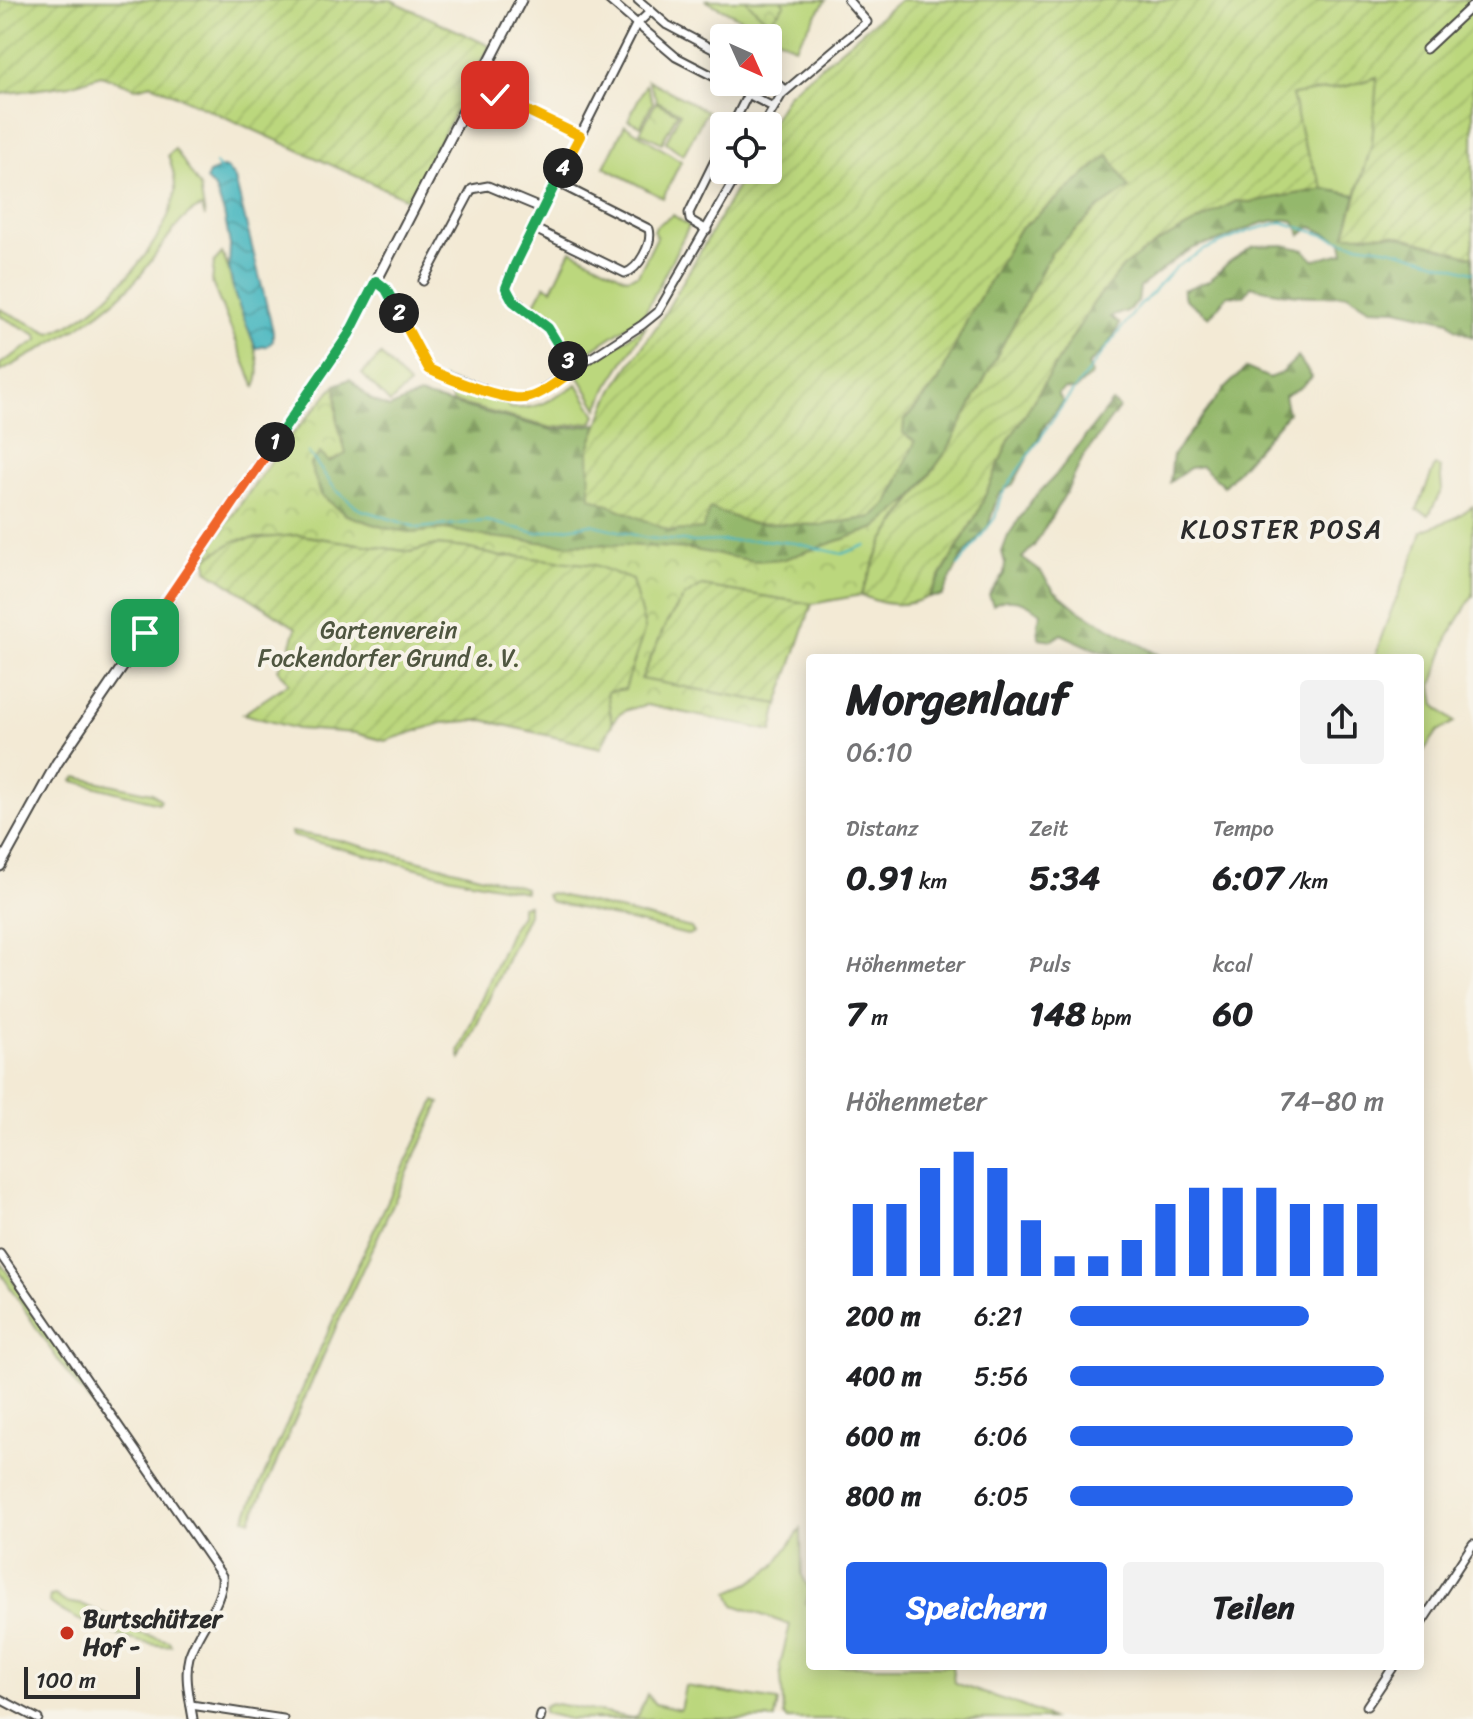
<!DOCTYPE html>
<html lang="de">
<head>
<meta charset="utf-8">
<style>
  body { margin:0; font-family:Sriracha,sans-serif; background:#f2f2f2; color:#202124; height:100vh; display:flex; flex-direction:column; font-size:30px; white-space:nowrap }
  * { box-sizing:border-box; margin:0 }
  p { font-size:26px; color:#757577 }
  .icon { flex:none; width:44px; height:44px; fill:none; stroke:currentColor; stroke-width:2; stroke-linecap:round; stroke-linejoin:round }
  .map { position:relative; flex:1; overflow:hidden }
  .drawer { position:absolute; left:806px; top:654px; width:618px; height:1016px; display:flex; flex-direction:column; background:#fff; border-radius:8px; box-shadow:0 4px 20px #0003 }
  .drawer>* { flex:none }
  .needle { width:52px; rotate:135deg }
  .buttons { position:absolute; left:710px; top:24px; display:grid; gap:16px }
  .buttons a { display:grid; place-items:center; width:72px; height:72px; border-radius:8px; background:#fff; box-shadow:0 4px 20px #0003; font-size:40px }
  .scale { position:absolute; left:24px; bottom:20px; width:116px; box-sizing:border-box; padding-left:8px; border:4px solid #2b2b2b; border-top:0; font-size:22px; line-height:28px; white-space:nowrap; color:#2b2b2b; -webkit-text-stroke:6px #f7f3e8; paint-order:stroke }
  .pin { position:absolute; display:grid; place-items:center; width:68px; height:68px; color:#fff; margin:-34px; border-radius:16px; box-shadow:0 4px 12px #0006 }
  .km { position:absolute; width:40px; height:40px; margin:-20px; border-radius:50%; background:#222; color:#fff; font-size:22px; line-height:40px; text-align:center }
  .round { display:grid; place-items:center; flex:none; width:84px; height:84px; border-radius:8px; background:#f2f2f2 }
  .head { display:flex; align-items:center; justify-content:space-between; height:136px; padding:0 40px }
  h1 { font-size:44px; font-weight:700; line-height:60px }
  .figures { display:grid; grid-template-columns:repeat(3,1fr); gap:12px; height:136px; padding:8px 40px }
  .figures div { display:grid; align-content:center }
  .figures b { font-size:34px; font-weight:700 }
  .figures small { font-size:22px; font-weight:400 }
  .figures p { font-size:22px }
  .chart { height:224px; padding:16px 40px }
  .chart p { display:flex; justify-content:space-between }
  .chart svg { width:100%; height:144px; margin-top:8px; stroke:#2563eb; stroke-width:6 }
  .primary-button { display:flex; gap:16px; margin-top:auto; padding:16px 40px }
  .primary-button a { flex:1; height:92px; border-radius:8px; background:#2563eb; color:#fff; font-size:32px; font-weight:700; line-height:92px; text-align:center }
  .primary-button a+a { background:#f2f2f2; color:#202124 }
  ul { padding:0 40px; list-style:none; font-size:26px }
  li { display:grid; grid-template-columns:128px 96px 1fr; align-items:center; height:60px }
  li i { height:20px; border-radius:10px; background:#2563eb }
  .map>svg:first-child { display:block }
  .grass { fill:#bbd77d; stroke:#738154; stroke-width:2 }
  .forest { fill:url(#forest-firs); stroke:#60724c; stroke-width:2 }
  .park { fill:url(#park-crowns); stroke:#738154; stroke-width:2 }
  .garden { fill:url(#garden-furrows); stroke:#738154; stroke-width:2 }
  .water { fill:url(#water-waves); stroke:#3a7176; stroke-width:2 }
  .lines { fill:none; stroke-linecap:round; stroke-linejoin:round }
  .stream { stroke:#48b7c0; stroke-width:2 }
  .minor-casing { stroke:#494844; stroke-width:11 }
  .tertiary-casing { stroke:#494844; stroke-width:13 }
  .minor { stroke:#fff; stroke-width:7 }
  .tertiary { stroke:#fff; stroke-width:9 }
  .split-1-casing { stroke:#fff; stroke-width:16 }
  .split-2-casing { stroke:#fff; stroke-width:16 }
  .split-3-casing { stroke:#fff; stroke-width:16 }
  .split-4-casing { stroke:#fff; stroke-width:16 }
  .split-5-casing { stroke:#fff; stroke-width:16 }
  .split-1 { stroke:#f0652b; stroke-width:10 }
  .split-2 { stroke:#22a559; stroke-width:10 }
  .split-3 { stroke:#f5b400; stroke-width:10 }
  .split-4 { stroke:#22a559; stroke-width:10 }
  .split-5 { stroke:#f5b400; stroke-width:10 }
  .poi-dot { fill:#c8321e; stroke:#f7f3e8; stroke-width:3 }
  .labels { text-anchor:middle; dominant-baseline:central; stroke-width:8; stroke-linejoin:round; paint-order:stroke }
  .park-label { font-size:24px; fill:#4f5640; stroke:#f7f3e8 }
  .poi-label { font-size:24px; font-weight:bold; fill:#2b2b2b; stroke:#f7f3e8; text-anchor:start }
  .neighbourhood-label { font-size:26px; letter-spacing:2px; fill:#2b2b2b; stroke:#f7f3e8 }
</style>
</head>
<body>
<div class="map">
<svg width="1473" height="1719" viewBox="0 0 1473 1719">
  <defs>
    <pattern id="forest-firs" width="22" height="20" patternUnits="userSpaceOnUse" patternTransform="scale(2)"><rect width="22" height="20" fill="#94b86c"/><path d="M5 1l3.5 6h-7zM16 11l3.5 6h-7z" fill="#799659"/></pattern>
    <pattern id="park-crowns" width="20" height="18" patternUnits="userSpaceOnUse" patternTransform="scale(2)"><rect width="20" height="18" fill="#bbd77d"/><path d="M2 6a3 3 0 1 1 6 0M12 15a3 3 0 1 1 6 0" fill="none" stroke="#a1b96c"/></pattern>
    <pattern id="garden-furrows" width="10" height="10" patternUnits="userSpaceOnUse" patternTransform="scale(2)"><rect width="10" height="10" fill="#bbd77d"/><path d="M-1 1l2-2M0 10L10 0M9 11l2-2" fill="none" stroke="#a1b96c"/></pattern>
    <pattern id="water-waves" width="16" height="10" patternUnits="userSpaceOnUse" patternTransform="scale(2)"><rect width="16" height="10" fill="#48b7c0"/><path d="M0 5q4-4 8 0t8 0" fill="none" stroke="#3c959c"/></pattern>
  </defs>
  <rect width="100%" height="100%" fill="#f7f3e8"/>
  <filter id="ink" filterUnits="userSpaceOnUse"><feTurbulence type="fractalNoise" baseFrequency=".0125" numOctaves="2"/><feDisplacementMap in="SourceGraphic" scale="16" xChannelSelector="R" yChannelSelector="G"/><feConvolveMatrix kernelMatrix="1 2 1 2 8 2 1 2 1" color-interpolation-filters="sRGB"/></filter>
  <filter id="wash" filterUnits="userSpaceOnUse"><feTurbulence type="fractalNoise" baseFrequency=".006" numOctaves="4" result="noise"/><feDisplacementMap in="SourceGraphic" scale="32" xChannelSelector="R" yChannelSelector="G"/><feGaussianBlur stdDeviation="1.8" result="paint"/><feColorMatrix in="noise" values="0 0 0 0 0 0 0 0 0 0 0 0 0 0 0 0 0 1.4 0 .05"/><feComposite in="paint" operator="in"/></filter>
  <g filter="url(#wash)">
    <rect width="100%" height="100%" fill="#f3ead5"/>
    <g class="grass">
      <path d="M705 0H826L795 47Z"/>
      <path d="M1378 77 1372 144 1356 195 1324 189 1304 145 1291 95 1347 86Z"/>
      <path d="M648 80 707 111 683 155 666 142 680 113 657 101Z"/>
      <path d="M646 84 653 102 641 126 628 120Z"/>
      <path d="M625 125 681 161 663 198 604 167Z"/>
      <path d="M175 149 200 187 205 217 202 207C178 213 155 260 137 279 102 319 46 346 0 372V364L38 340 37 335 0 316V309L50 333C97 319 169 242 175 192 176 179 172 166 168 155Z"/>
      <path d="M673 215 689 226 644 315 573 362 553 326 554 320 534 305 545 285 552 289 571 250 626 278 638 275 657 237 654 231 656 226Z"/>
      <path d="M222 253C229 267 231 281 235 296 243 321 268 362 255 387L212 283 214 262Z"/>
      <path d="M647 325 608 386 598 409 576 372Z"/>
      <path d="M381 355 409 385 390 403 362 374Z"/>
      <path d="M443 379 503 399 510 408C538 410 554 399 577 384L596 415 593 422 552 428 453 402Z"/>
      <path d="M1435 465 1440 468 1442 489 1429 515 1417 510Z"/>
      <path d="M1473 506V596L1449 635 1432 686 1435 705 1454 722 1438 731 1420 756V658H1375C1386 614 1410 575 1422 531L1455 518Z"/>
      <path d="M76 777 152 793 161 800 159 803 73 781Z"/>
      <path d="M291 832 334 839 519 886 525 888V892L448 876 292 836Z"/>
      <path d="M551 893 691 928 694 933 687 935 550 901 546 895Z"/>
      <path d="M528 905V914L461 1059 459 1051 512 928 521 915V906Z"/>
      <path d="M435 1101 440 1103 343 1311 251 1520 245 1518 359 1262Z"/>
      <path d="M0 1262 103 1410 99 1411C62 1373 30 1316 0 1272Z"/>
      <path d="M801 1529 802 1575 810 1591 806 1603 810 1606V1666H952L954 1682C985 1696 1021 1702 1051 1719H883L864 1717 862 1719H788L784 1716 780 1665 790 1625 734 1605 729 1592 750 1583 774 1566Z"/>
      <path d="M55 1595 65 1602 84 1605 113 1618 128 1630 169 1641 171 1645C147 1650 65 1619 49 1601L50 1596Z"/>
      <path d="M685 1686 778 1701 775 1719H569L543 1713 544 1706 551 1703 632 1718 638 1716 647 1694 655 1704 680 1710Z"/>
    </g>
    <g class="forest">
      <path d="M1109 155 1129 188 1099 208 1051 253 948 449 913 497 876 528 785 559 754 561 688 549 625 545 558 544 489 537 444 529 414 533 385 528 346 515 321 495 310 465 320 452 345 454 337 422 336 385 350 379 370 399 389 408 419 395 553 430 598 424 589 448 710 508 750 523 822 525 872 517 888 503 898 484 904 421 938 382 968 318 1018 231Z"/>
      <path d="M1324 189 1356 195 1345 235 1393 234 1473 257V337L1455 329 1449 321 1397 309 1370 308 1347 294C1313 299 1283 295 1251 286L1244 296 1228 295 1209 317 1185 299 1183 290 1209 281 1230 261 1254 246 1284 245 1304 250 1314 260 1344 253 1342 241 1312 227 1301 235 1294 221C1268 215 1240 233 1216 242 1208 244 1199 245 1192 249 1173 259 1157 275 1140 287L1138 302 1127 311 1110 317 1120 324 1107 347 1088 365 1092 374 1075 390 1064 389 1058 394 1063 402 1046 424 1013 484 998 495 988 527 961 558 942 596 929 597 977 514 1009 440 1094 302 1123 267 1156 243 1236 201 1249 202Z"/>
      <path d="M1298 357 1312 377 1300 388 1284 396 1288 413 1224 486 1202 466 1190 468 1170 482 1173 455 1224 389 1246 368 1269 378 1281 373Z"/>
      <path d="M1112 402 1119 408 1082 459 1067 491 1034 546 1022 558 1041 572 1054 590 1077 609 1164 658C1152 658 1138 659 1126 658 1106 656 1079 642 1061 634L1053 640 1039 638 1038 623 1041 613C1027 602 1010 594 993 605L989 595 1004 574 1005 563 1002 552 1008 536 1032 500 1055 476Z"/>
    </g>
    <g class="park">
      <path d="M745 0H781L785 4 769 22Z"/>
      <path d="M656 102 677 113 662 143 640 132Z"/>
      <path d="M336 385 337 421 346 454 329 462 320 453 310 465 321 495 346 515 385 528 414 533 444 529 489 537 558 544 625 545 688 549 754 561 785 559 876 528 913 497 883 542 861 595 812 604 762 596 684 597 666 624 642 679 778 704 772 731 647 705C632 708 618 710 612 724L607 692 548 560 513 556 501 557 466 548 435 545 411 552 299 535 237 540 207 558 212 543 288 439Z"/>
    </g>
    <g class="garden">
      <path d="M0 0H391L490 46 409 200 152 84 136 88 101 75 70 85 0 94Z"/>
      <path d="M900 0H1473V257L1393 234 1345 235 1372 144 1377 77 1347 86 1292 95 1304 145 1324 189 1249 202 1236 201 1156 243 1123 267 1094 302 1009 440 977 514 928 597C904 608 885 606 861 595L883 542 948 449 1051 253 1099 208 1129 188 1109 155 1018 231 968 318 938 382 904 421 903 433 915 442 888 503 872 517 822 525 750 523 710 508 703 529 670 531 590 497 589 448 607 403 616 385 661 320 747 170H768V128L788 94Z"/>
      <path d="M299 535 411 552 435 545 466 548 501 557 513 556 595 565 632 580 645 628 625 689 607 692 612 724 601 748 483 720 442 723 385 741 355 733 298 729 243 714 289 683 278 669 290 648 296 628 207 570V558L237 540Z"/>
      <path d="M702 586 812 604 778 704 641 679 666 624 684 597Z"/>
    </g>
    <path class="water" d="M222 168H226L235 179 273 331V341L267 346 256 348 234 293 229 267 230 245 224 213 215 189 206 180 209 173Z"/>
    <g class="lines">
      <g class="stream">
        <path d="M215 164 222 172"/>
        <path d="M308 452 336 490 359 509 419 528 487 521 536 533 591 524 646 538 694 542 763 540 795 543 842 554 866 545"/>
        <path d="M958 566 995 518 1000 498 1008 485 1067 399 1135 311 1176 267 1204 250 1249 231 1282 222 1350 243 1391 249 1473 272"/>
      </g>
    </g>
  </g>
  <g filter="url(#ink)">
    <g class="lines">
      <defs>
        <g id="minor">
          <path d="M609 0 676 57 773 107"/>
          <path d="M638 0 651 11"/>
          <path d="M1426 49 1473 5"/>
          <path d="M768 78 786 90"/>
          <path d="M477 86 580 136"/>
          <path d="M732 126 748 94"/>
          <path d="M763 126 782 94 867 22 848 0"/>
          <path d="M533 228 625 273C639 269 653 243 649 229L556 182"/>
          <path d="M707 230 690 220 689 213 724 142"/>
          <path d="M376 281 386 289 429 369 508 398H529L642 325 658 312 740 170"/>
          <path d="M423 281 472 189 488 186 543 209"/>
          <path d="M573 371 548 328 508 295 507 282 515 265 636 25 651 11 667 25 724 55"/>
          <path d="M0 1254 222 1576C225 1601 196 1632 189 1657 184 1676 190 1700 193 1719"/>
          <path d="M1420 1625 1473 1544"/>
          <path d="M0 1699 38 1719"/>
          <path d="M191 1705 283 1719"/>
          <path d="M1367 1706 1394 1666"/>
          <path d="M540 1719 541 1715"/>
        </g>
        <path id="tertiary" d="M0 866 57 763 349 334 521 0"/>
      </defs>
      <use href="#minor" class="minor-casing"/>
      <use href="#tertiary" class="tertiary-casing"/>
      <use href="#minor" class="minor"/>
      <use href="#tertiary" class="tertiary"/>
    </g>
  </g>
  <g class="lines" filter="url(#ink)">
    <defs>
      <path id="split-1" d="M145 633 275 442"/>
      <path id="split-2" d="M275 442 349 334 376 281 386 289 399 313"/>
      <path id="split-3" d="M399 313 429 369C449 379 510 404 530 397 545 393 560 379 573 371L568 361"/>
      <path id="split-4" d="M563 168 515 265 506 288 513 301 548 328 568 361"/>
      <path id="split-5" d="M495 95 580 136 563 168"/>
    </defs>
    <use href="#split-1" class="split-1-casing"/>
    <use href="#split-2" class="split-2-casing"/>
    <use href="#split-3" class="split-3-casing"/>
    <use href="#split-4" class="split-4-casing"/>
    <use href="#split-5" class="split-5-casing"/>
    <use href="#split-1" class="split-1"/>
    <use href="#split-2" class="split-2"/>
    <use href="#split-3" class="split-3"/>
    <use href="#split-4" class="split-4"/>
    <use href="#split-5" class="split-5"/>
  </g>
  <circle class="poi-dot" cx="67" cy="1633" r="8"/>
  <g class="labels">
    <g class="park-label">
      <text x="389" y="630">Gartenverein<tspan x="389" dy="28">Fockendorfer Grund e. V.</tspan></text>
    </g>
    <g class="poi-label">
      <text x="83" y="1619">Burtschützer<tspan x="83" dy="28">Hof -</tspan></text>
    </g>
    <g class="neighbourhood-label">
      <text x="1282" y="529">KLOSTER POSA</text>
    </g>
  </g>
</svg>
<div class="buttons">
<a><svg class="needle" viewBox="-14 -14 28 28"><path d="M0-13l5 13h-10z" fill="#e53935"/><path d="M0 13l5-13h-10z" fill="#757577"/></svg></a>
<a><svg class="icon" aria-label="locate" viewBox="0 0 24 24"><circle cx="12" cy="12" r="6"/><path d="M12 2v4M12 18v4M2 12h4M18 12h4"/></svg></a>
</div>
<div class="scale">100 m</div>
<div class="pin" style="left:145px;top:633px;background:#1e9e55"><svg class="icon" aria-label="arrive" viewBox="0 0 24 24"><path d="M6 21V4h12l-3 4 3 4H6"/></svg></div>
<div class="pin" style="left:495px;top:95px;background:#d93025"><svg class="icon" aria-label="check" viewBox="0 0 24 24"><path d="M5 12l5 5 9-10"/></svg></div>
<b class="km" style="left:275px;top:442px">1</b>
<b class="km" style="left:399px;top:313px">2</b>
<b class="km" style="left:568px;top:361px">3</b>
<b class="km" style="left:563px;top:168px">4</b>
<section class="drawer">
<div class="head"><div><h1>Morgenlauf</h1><p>06:10</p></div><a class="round"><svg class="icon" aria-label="share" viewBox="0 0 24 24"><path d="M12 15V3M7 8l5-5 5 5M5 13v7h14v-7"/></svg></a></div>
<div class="figures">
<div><p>Distanz</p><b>0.91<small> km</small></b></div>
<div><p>Zeit</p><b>5:34</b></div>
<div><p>Tempo</p><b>6:07<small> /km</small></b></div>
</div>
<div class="figures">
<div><p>Höhenmeter</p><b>7<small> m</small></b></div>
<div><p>Puls</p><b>148<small> bpm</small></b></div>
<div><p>kcal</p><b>60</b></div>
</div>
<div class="chart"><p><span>Höhenmeter</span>74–80 m</p>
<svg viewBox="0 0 160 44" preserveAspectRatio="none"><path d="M5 44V22M15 44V22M25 44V11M35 44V6M45 44V11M55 44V27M65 44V38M75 44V38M85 44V33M95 44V22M105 44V17M115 44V17M125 44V17M135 44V22M145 44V22M155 44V22"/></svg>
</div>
<ul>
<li><b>200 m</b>6:21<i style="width:76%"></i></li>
<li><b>400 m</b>5:56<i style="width:100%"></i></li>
<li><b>600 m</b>6:06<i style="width:90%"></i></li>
<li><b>800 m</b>6:05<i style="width:90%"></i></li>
</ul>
<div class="primary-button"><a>Speichern</a><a>Teilen</a></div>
</section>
</div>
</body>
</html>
